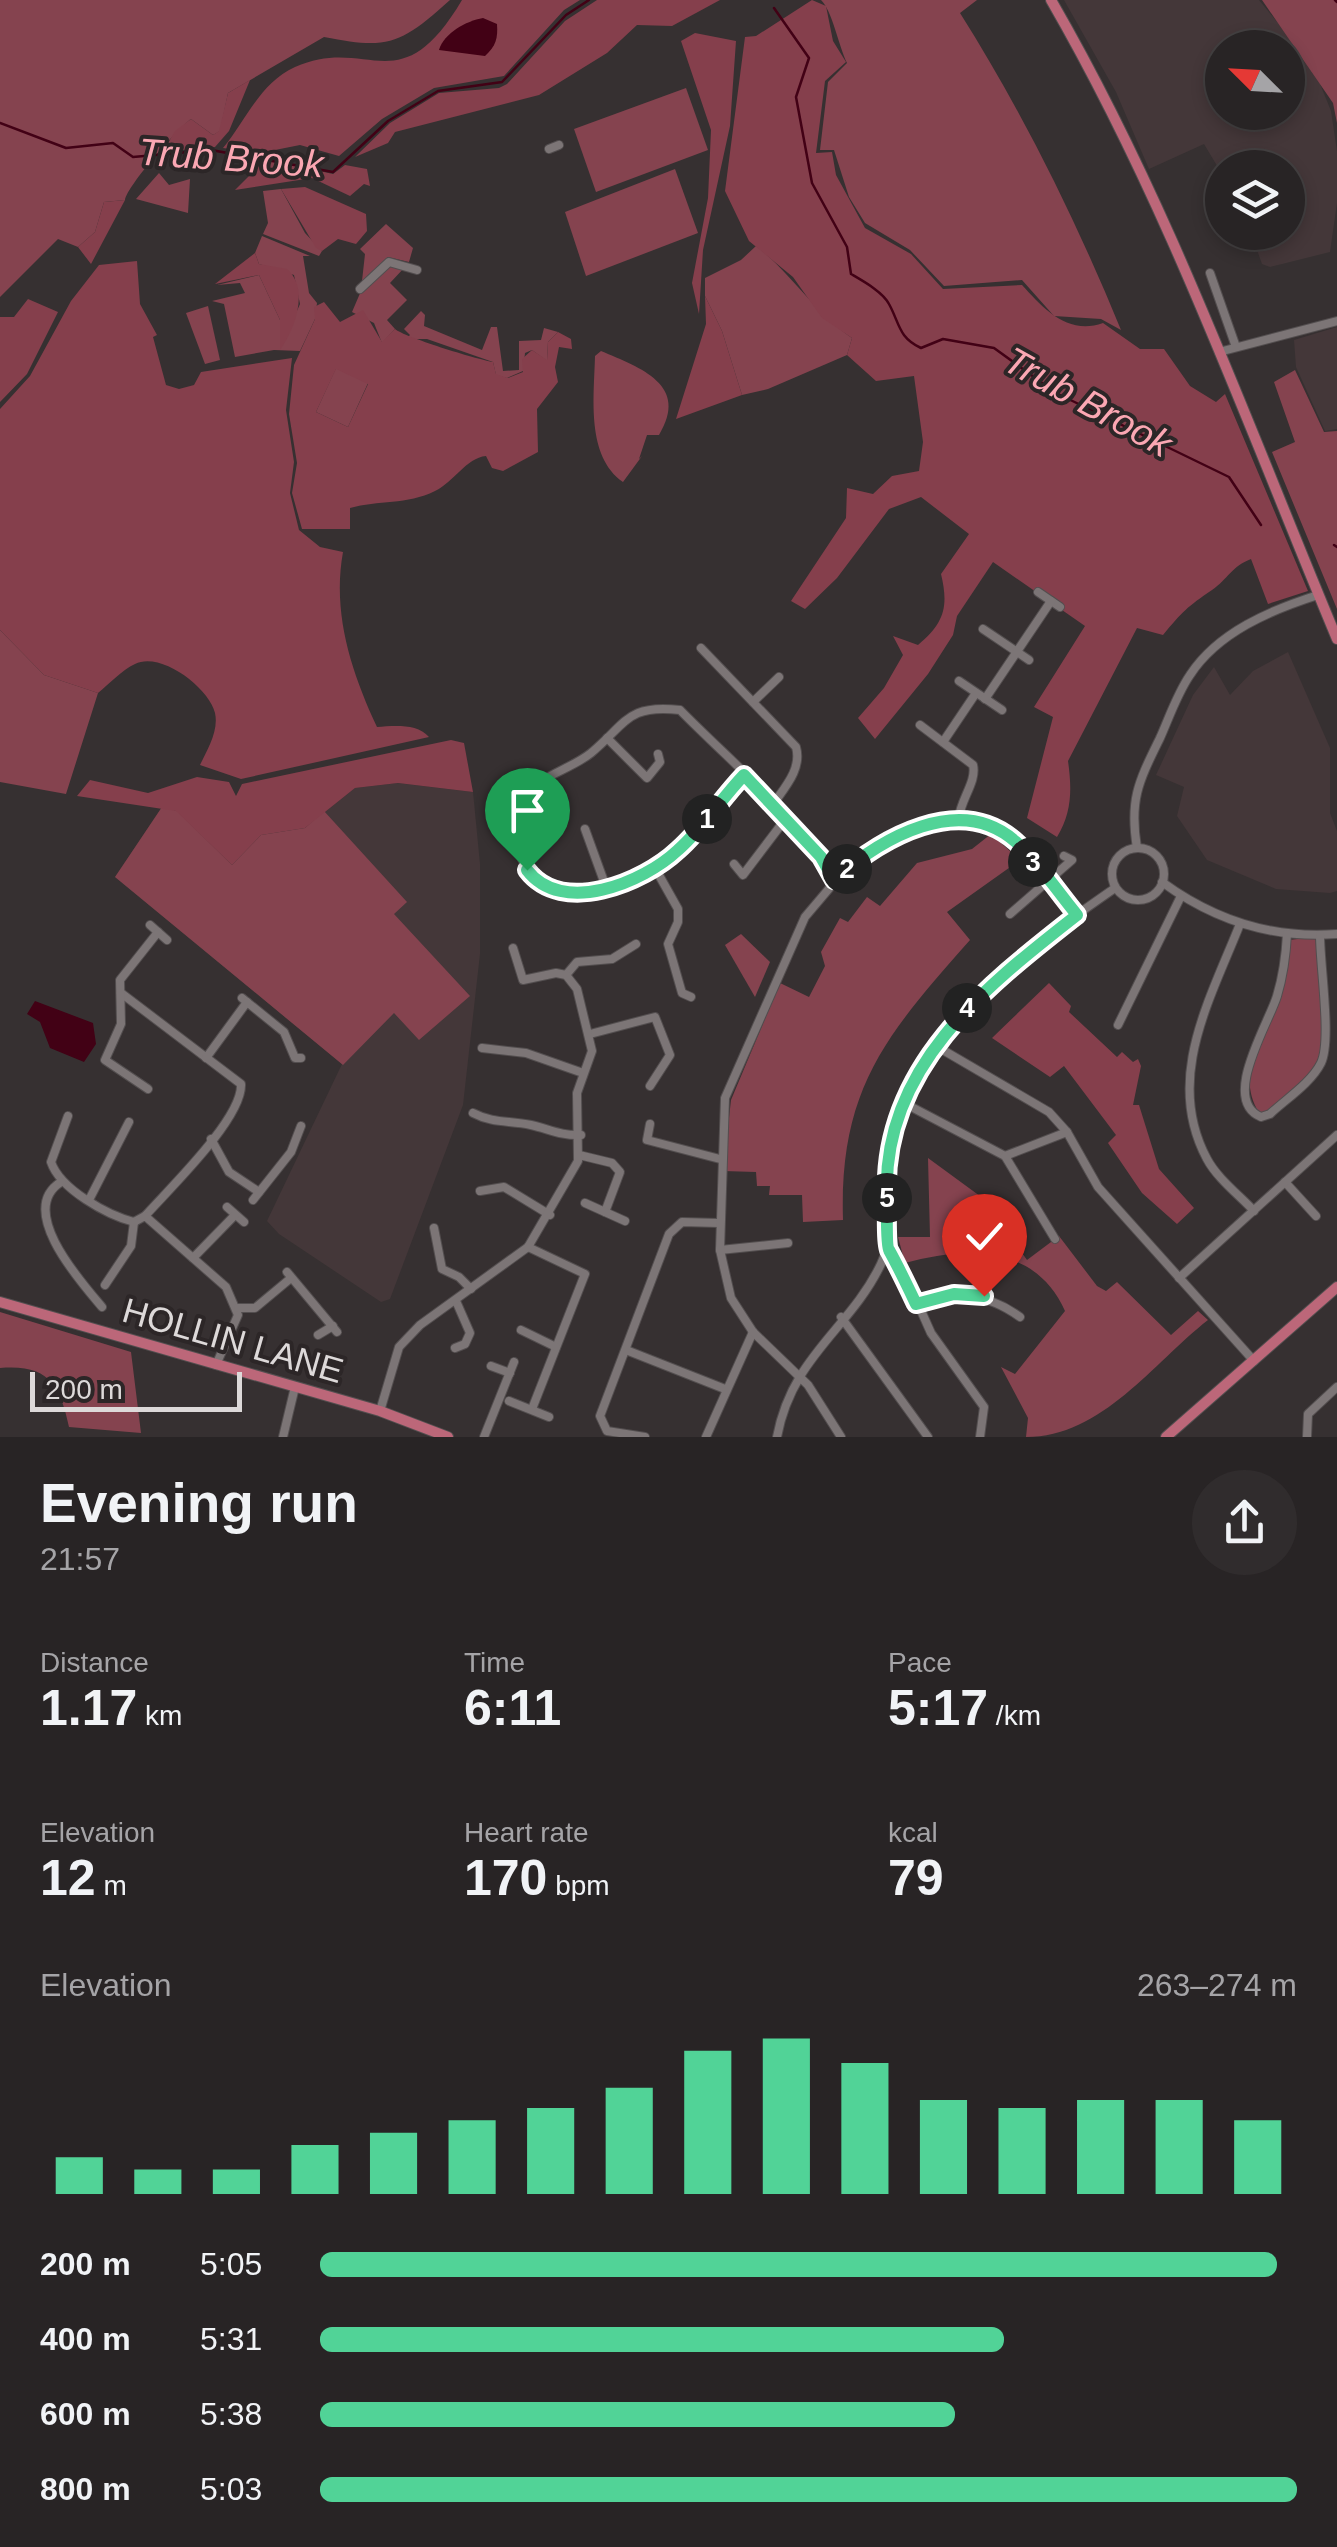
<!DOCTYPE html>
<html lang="en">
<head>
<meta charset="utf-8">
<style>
  body { margin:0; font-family:Arial,sans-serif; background:#302c2d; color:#f1f3f6; height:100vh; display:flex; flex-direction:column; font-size:38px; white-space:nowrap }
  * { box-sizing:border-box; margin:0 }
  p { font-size:32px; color:#a5a4a7 }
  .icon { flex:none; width:55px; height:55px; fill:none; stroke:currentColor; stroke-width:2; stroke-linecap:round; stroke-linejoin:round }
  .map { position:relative; height:1437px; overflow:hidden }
  .details { display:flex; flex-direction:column; background:#282425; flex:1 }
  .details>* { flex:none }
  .needle { width:65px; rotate:294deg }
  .tools { position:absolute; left:1205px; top:30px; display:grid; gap:20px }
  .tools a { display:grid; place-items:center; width:100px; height:100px; border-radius:50%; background:#282425; box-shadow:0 5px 15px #0003,0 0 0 2px #444142; font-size:50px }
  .scale { position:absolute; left:30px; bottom:25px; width:212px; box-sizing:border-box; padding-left:10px; border:5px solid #ddd9d9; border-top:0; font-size:28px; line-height:35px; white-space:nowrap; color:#ddd9d9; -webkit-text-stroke:8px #2c2627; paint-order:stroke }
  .pin { position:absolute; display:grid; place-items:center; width:85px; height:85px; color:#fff; margin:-102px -42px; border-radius:50% 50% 50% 0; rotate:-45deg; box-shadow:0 0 10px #0007 }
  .pin .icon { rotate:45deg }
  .km { position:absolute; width:50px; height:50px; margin:-25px; border-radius:50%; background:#222; color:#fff; font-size:28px; line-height:50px; text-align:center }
  .round { display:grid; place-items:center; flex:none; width:105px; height:105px; border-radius:52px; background:#302c2d }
  .overview { display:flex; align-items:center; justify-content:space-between; height:170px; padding:0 40px }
  h1 { font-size:55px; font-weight:700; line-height:75px }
  .figures { display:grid; grid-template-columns:repeat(3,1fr); gap:15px; height:170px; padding:10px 40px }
  .figures div { display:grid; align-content:center }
  .figures b { font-size:50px; font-weight:700 }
  .figures small { font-size:28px; font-weight:400 }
  .figures p { font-size:28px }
  .chart { height:280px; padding:20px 40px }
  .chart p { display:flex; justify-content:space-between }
  .chart svg { width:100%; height:180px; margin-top:10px; stroke:#51d397; stroke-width:6 }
  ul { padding:0 40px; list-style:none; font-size:32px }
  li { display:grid; grid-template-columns:160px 120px 1fr; align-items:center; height:75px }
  li i { height:25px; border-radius:12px; background:#51d397 }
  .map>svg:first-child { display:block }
  .built { fill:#443739; fill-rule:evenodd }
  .green { fill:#85434f }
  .forest { fill:#853f4c; fill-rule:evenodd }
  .water { fill:#420115 }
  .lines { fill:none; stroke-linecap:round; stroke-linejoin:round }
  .stream { stroke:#420115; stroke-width:2.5 }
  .minor-casing { stroke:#534e4f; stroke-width:10 }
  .major-casing { stroke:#534e4f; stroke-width:12 }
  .minor { stroke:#7c7576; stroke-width:8 }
  .major { stroke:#bc6779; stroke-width:10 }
  .route-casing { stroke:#fff; stroke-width:20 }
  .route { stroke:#51d397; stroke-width:12 }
  .labels { text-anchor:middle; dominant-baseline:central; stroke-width:8; stroke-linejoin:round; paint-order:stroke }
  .street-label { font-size:35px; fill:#ddd9d9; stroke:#2c2627 }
  .water-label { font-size:38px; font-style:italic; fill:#fba7b3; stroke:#2c2627 }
</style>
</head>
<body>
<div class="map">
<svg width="1337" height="1437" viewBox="0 0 1337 1437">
  <rect width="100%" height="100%" fill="#363031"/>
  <g class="built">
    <path d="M1064 0H1259L1312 64 1331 111 1337 151V203L1330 252 1270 267 1262 264 1251 233 1288 232V168H1222V174L1204 144 1149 169 1116 92ZM1222 48H1288V112H1222Z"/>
    <path d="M1337 327V429L1325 431 1296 367 1294 340Z"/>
    <path d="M1288 652 1330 748V813L1337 831V891L1330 893 1276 889 1207 860 1177 816 1184 787 1156 775 1193 695 1214 667 1230 695 1253 671Z"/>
    <path d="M398 783 473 792 480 864V954L463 1105 390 1299 381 1302 279 1234 267 1221 342 1064 115 877 162 807 305 828 355 788Z"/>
  </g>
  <g class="green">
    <path d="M0 0H450C401 44 389 50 324 37L228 93 220 131 213 135 191 119C177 129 128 185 125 200L104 202 95 232 78 247 58 239 0 297Z"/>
    <path d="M821 0H977L960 13C1023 113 1076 220 1121 330L1101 319 1054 316 1022 280 944 286 910 250 865 223 849 197 834 150H820L828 82 847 63C839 47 832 10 821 0Z"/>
    <path d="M1262 0H1337V123L1333 103Z"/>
    <path d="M686 88 708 150 596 192 574 129Z"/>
    <path d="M675 169 698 233 586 276 565 212Z"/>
    <path d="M159 173 169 185 190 179 188 213 136 199Z"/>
    <path d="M281 189 305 233 322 251 319 256 263 234 268 223 263 191Z"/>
    <path d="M386 224 413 248 409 262 388 257 362 281 365 254 360 249Z"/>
    <path d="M262 236 310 256H303L309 293 317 303 315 319 300 351 274 350 235 357 224 304 212 301 245 293 240 283 217 285 259 275 280 320 281 347 300 304 294 275 259 264 255 253Z"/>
    <path d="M756 246C792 274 814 312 852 338L847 355 768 389 742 395 722 331 705 296V278L741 260Z"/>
    <path d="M385 265 404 268 390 283 407 300 387 320 395 329 382 343 374 323 352 312 361 291Z"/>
    <path d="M208 306 220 360 205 364 186 313Z"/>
    <path d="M421 311 425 315 424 326 482 350 491 327H497L503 371 519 370V341L541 340 544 328 558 332 548 342 547 361 532 350 525 353 523 371 507 378 496 375 493 362 427 339H406L410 335 404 329Z"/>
    <path d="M601 351C641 368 690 385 659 435H647L639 459 642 456 623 482C586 456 594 398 595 356Z"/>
    <path d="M336 368 368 383 348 427 316 412Z"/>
    <path d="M1295 370 1324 432 1337 431V609L1272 452 1295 442 1274 382Z"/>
    <path d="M0 630 44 675 98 693 66 794 0 782Z"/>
    <path d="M162 807 177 811 232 865 261 835 305 828 324 811 407 902 394 914 470 996 419 1040 394 1013 343 1065 115 877Z"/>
    <path d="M991 834 1020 860 947 912 970 940C887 1034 839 1088 843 1220L803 1222 802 1195H769L770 1186H757L756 1172 723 1171 731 1100 780 983 809 997 825 966 821 952 840 918 848 922 867 897 880 906 917 863 972 849Z"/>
    <path d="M741 934 770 962 755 997 725 945Z"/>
    <path d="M1323 936 1319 991 1327 1040 1321 1063 1266 1114 1259 1113C1235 1074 1263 1039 1278 1002 1285 983 1286 960 1289 940Z"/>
    <path d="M928 1158 984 1199 1027 1260 1059 1236 1097 1286 1106 1291 1117 1282 1171 1335 1198 1311 1208 1320C1153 1363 1102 1437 1026 1437L1028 1418 1001 1367 1015 1374 1065 1311C1036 1245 966 1246 905 1263L898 1237H930Z"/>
    <path d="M0 1312 131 1352 141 1433 69 1427C60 1385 49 1364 0 1368Z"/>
  </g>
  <g class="forest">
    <path d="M462 0H580L564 10 504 76 434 88 382 119 339 156 300 145 260 153 223 148C246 120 260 83 295 67 369 34 399 106 462 0Z"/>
    <path d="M597 0H720L672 26 637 25 607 53 539 95 395 132 388 143 355 157 390 123 439 93 499 88 507 84 565 21Z"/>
    <path d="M812 0 826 6 833 41 846 62 825 81 816 153 832 152 836 175 865 228 911 254 943 289 1022 285C1043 308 1068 336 1103 323L1140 349H1164L1190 386 1216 402 1225 394 1308 591 1268 604 1251 559C1232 566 1228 579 1212 590 1187 607 1183 611 1163 635L1137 628 1068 761C1072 789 1072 813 1057 837L1027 818 1053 717 1034 707 1085 626 993 562 957 616 953 635 928 674 875 739 858 718 884 688 903 655 893 636 918 645C944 623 949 607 941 574L969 534 921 497 889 509 837 578 805 609 791 601 846 518 847 488 873 494 892 476 919 471 923 442 914 376 876 381 847 355 852 338 822 318 793 277 749 241 725 191 745 37 756 36Z"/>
    <path d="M695 33 736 41 730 126 703 250 699 314 692 283 708 198 711 130 681 41Z"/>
    <path d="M250 80 229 131 215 147 163 152 175 131 191 119 213 135 219 131 228 93Z"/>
    <path d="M266 159 333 174 345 165 367 169 370 186 364 184 350 196 312 178 235 190Z"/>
    <path d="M305 187 366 214 367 231 356 244 338 239 322 251 316 248 281 189Z"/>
    <path d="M125 200 91 264 78 247 95 232 104 202Z"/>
    <path d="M255 253 259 264 287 269C310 289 295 329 280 350V320L259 275 215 284Z"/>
    <path d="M137 261 140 304 157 335 153 337 166 385 179 389 194 385 201 372 292 358 286 410 294 462 290 493 299 530 320 547 343 552C332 613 351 671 377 727 393 726 417 723 429 737L241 779 200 765C207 750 219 731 215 713 209 688 161 651 135 664 122 670 109 684 98 693L44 675 0 630V409L30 376 71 301 99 265Z"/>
    <path d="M705 296 722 331 742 395 676 419 706 324Z"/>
    <path d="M28 299 58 312 27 374 0 402V317H14Z"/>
    <path d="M324 302 340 322 363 310 382 342 395 329C404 337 476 359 493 362L496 374 508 378 523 372 522 359 532 350 547 360 548 342 558 332 571 339 572 349 559 347 555 367 558 382 537 409 538 452 503 471 492 468 486 456C466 458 454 482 435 491 407 505 378 500 350 508V529H302L292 493 297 463 289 414 294 365 315 319 314 307ZM336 369 368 384 348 427 316 412Z"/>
    <path d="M451 740 464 743 473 792 398 783 355 788 305 828 261 835 232 865 176 811 77 796 90 780 148 793 197 777 229 782 236 796 242 784Z"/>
    <path d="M1049 983 1071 1006 1069 1012 1117 1057 1122 1052 1133 1062 1138 1059 1141 1066 1133 1105H1139L1159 1169 1194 1208 1177 1224 1142 1193 1108 1143 1116 1135 1064 1066 1050 1077 992 1038Z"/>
  </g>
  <g class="water">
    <path d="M483 18 497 24C498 38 496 46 485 56L439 50C444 33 466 21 483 18Z"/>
    <path d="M35 1001 93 1023 96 1044 84 1062 50 1048 40 1022 27 1014Z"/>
  </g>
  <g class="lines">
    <g class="stream">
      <path d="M1335 0 1337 2"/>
      <path d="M774 8 809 58 796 97 812 183 847 247 851 274C863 281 883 292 889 304 900 324 898 337 921 348L943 339 994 348 1056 393 1229 477 1261 525"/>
      <path d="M0 123 66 148 113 143 133 157 211 150 333 172 388 121 438 91 502 82 566 15 589 0"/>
      <path d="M1334 545 1337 547"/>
    </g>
    <defs>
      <g id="minor">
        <path d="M549 149 559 145"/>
        <path d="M1210 273 1236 347"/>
        <path d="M360 289 389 262 417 270"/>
        <path d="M1219 352 1337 321"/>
        <path d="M1038 592 1060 607"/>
        <path d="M983 629 1029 660"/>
        <path d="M701 648 796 747C802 768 786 786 774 803"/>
        <path d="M959 681 1002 710"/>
        <path d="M985 699 1051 601"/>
        <path d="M753 702 779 677"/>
        <path d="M920 725 973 765C977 781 961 799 959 817"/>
        <path d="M607 738 647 778 660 762 658 754"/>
        <path d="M943 742 976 693"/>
        <path d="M745 775C716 805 692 848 654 868 606 893 534 914 517 844 514 830 514 812 522 800 535 777 570 770 591 753 627 723 627 704 680 710 733 764 796 814 834 880"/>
        <path d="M585 829 606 887"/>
        <circle cx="1138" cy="874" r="26"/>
        <path d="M1137 848C1129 799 1139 781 1160 738 1169 718 1177 694 1190 675 1218 632 1271 610 1318 595"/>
        <path d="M734 864 743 875 787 817"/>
        <path d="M655 868 678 909V922L668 944 682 993 691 997"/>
        <path d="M1162 882C1214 920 1273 939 1337 934"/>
        <path d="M1010 914 1072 860 1064 856"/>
        <path d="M1240 924C1210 1000 1164 1079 1207 1159 1217 1178 1239 1195 1254 1211"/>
        <path d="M150 925 167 940"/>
        <path d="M1287 934C1286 954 1283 976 1277 996 1269 1023 1220 1100 1261 1117L1270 1114C1286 1099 1311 1083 1321 1063 1332 1040 1320 967 1320 935"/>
        <path d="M566 975 577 962 612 959 636 944"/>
        <path d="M121 993 241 1084C243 1118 169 1189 145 1216"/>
        <path d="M242 998 284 1032 295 1058H301"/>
        <path d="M1118 1025 1181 896"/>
        <path d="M590 1034 655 1017 670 1055 650 1086"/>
        <path d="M936 1046 1049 1112 1067 1132 1098 1187 1254 1361"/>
        <path d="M482 1048 526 1053 583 1073"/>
        <path d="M206 1058 247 1002"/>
        <path d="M148 1089 105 1060 121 1024 120 980 158 932"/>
        <path d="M902 1102 1005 1156 1067 1132"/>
        <path d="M473 1113C494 1124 509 1120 531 1125 549 1129 561 1136 581 1135"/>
        <path d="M68 1116 51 1162C60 1189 107 1215 134 1222L145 1216 226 1287 238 1315 216 1365"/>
        <path d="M650 1124 647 1140 720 1159"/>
        <path d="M211 1139 229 1172 259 1192"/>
        <path d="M579 1155 612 1163 620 1172 605 1212"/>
        <path d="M1005 1156 1055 1239"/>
        <path d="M61 1182C16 1210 81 1282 102 1307"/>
        <path d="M1285 1182 1316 1216"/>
        <path d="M480 1191 504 1187 550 1215"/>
        <path d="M90 1198 129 1122"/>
        <path d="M253 1200 291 1152 301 1126"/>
        <path d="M585 1203 625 1221"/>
        <path d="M227 1207 244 1222"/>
        <path d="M434 1228 442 1269 459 1277 471 1289"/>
        <path d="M528 1247 585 1274 532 1409"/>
        <path d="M720 1250 788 1243"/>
        <path d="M887 1250 902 1268 931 1333 984 1407 980 1437"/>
        <path d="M193 1258 235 1215"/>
        <path d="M287 1272 337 1332"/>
        <path d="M1179 1278 1337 1135"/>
        <path d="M105 1285 131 1246 134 1222"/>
        <path d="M916 1305C958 1293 984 1291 1020 1317"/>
        <path d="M238 1308H255L291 1278"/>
        <path d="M841 1317 928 1437"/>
        <path d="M521 1330 556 1347"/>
        <path d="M318 1335 333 1326"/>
        <path d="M455 1348 465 1344 470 1333 456 1301"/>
        <path d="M626 1350 725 1389"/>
        <path d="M491 1366 510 1373"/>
        <path d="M509 1401 549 1417"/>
        <path d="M380 1411 399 1347 420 1325 528 1247 578 1161 577 1093 592 1051 577 989 566 975 556 973 523 980 513 948"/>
        <path d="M283 1437 295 1387"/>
        <path d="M484 1437 514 1362"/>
        <path d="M645 1437 607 1431 600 1416 669 1234 682 1222 719 1223"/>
        <path d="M706 1437 753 1332"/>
        <path d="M777 1437C792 1356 850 1329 881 1264 899 1227 883 1177 892 1136 914 1026 1029 948 1115 888"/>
        <path d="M841 1437 808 1385 753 1332 731 1298 720 1250 725 1098 805 917 844 871 914 830 959 817 998 829 1016 842 1077 915"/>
        <path d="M1307 1437 1308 1414 1337 1387"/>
      </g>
      <g id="major">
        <path d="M1051 0C1168 202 1247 424 1337 639"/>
        <path d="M0 1302 380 1411 448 1437"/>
        <path d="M1166 1437 1337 1287"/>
      </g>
    </defs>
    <use href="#minor" class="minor-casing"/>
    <use href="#major" class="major-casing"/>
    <use href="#minor" class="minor"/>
    <use href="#major" class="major"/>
  </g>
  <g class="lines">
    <defs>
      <path id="route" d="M527 870C562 916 643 883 678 850 703 828 721 799 744 775L821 857 834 880C881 838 960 792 1016 842 1039 863 1057 891 1077 915 985 987 881 1068 887 1197 887 1206 886 1246 889 1250 899 1268 907 1285 916 1304L954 1294 984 1296"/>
    </defs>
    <use href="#route" class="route-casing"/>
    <use href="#route" class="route"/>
  </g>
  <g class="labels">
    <g class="street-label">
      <text transform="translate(233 1340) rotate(16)">HOLLIN LANE</text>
    </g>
    <g class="water-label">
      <text transform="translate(231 158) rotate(4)">Trub Brook</text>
      <text transform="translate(1088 402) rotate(29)">Trub Brook</text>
    </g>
  </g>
</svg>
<div class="tools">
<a><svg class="needle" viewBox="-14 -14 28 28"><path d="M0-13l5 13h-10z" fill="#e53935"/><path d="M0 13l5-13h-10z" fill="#a5a4a7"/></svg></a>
<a><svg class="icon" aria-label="layers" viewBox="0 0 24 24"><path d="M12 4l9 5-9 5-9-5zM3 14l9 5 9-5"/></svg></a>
</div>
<div class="scale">200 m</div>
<div class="pin" style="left:527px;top:870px;background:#1e9e55"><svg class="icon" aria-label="arrive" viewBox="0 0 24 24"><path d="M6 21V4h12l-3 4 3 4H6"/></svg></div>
<div class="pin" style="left:984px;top:1296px;background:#d93025"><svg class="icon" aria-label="check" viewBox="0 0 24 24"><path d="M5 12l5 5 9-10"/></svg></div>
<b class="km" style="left:707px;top:819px">1</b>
<b class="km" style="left:847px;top:869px">2</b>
<b class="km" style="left:1033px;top:862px">3</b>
<b class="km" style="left:967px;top:1008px">4</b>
<b class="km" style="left:887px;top:1198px">5</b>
</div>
<section class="details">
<div class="overview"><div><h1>Evening run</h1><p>21:57</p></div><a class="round"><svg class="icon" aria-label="share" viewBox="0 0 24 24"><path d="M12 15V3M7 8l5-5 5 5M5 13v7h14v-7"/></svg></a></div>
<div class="figures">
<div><p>Distance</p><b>1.17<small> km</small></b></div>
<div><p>Time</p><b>6:11</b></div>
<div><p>Pace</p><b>5:17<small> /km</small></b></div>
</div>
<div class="figures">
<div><p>Elevation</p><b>12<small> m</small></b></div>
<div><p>Heart rate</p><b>170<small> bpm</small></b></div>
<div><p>kcal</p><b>79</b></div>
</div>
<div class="chart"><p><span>Elevation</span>263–274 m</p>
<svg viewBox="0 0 160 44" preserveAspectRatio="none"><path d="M5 44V35M15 44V38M25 44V38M35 44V32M45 44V29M55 44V26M65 44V23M75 44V18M85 44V9M95 44V6M105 44V12M115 44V21M125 44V23M135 44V21M145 44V21M155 44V26"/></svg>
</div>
<ul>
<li><b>200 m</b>5:05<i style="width:98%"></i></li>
<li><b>400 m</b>5:31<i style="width:70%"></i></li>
<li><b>600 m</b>5:38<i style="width:65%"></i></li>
<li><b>800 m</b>5:03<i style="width:100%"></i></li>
</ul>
</section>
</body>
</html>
